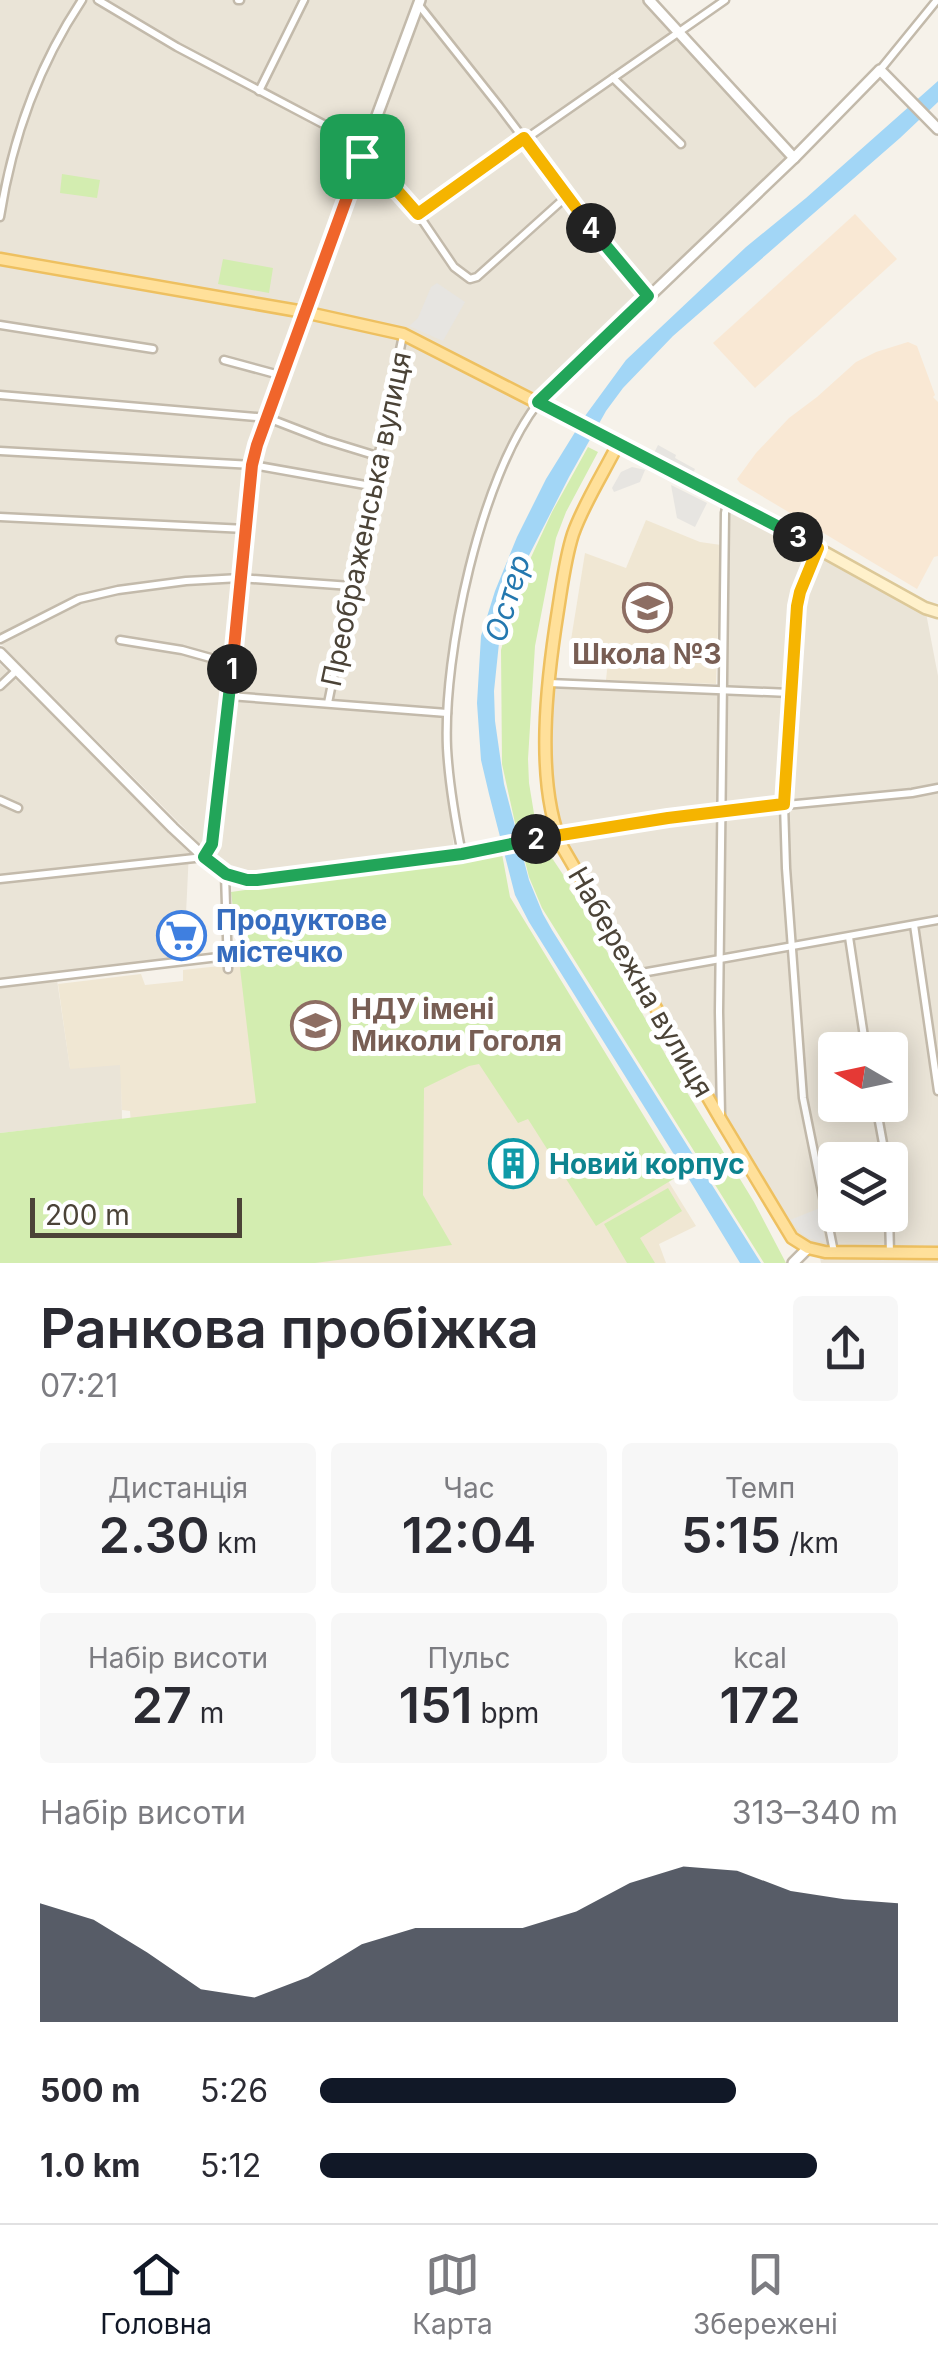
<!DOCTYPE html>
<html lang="uk">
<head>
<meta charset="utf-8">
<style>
  body { margin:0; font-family:Inter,sans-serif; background:#f7f7f7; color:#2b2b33; height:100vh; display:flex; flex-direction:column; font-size:38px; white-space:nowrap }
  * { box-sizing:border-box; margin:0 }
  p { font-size:32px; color:#7c7c81 }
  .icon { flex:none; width:55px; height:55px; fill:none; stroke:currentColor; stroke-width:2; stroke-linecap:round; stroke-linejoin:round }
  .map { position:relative; height:1263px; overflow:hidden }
  .panel { display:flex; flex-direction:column; background:#fff; flex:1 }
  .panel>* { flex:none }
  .needle { width:65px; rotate:279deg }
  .tools { position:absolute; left:818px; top:1032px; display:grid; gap:20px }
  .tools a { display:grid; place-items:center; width:90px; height:90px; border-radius:10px; background:#fff; box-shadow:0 5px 25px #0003; font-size:50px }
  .scale { position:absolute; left:30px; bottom:25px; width:212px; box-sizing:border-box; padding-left:10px; border:5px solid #4b4337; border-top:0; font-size:28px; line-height:35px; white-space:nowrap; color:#4b4337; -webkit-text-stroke:8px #fff; paint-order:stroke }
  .pin { position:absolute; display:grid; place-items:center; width:85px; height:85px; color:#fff; margin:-42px; border-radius:20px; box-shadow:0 5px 15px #0006 }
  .km { position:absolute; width:50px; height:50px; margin:-25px; border-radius:50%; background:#222; color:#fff; font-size:28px; line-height:50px; text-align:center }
  .round { display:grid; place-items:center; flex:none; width:105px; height:105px; border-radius:10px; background:#f7f7f7 }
  .summary { display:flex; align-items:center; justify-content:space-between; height:170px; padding:0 40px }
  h1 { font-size:55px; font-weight:600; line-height:75px }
  .metrics { display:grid; grid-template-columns:repeat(3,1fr); gap:15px; height:170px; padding:10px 40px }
  .metrics div { display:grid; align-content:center; border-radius:10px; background:#f7f7f7; text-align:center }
  .metrics b { font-size:50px; font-weight:600 }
  .metrics small { font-size:28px; font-weight:400 }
  .metrics p { font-size:28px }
  .chart { height:280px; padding:20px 40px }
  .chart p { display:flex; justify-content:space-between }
  .chart svg { width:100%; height:180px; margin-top:10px; fill:#111827; opacity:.7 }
  ul { padding:0 40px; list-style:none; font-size:32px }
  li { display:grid; grid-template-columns:160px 120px 1fr; align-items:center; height:75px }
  li i { height:25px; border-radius:12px; background:#111827 }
  .tab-bar { display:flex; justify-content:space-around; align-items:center; height:140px; border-top:2px solid #e1e1e2; background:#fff; font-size:28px; color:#7c7c81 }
  .tab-bar a { display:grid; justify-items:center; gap:5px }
  .tab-bar .current { color:#111827 }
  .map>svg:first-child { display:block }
  .residential { fill:#eae4d7; fill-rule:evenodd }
  .commercial { fill:#f9e8d4 }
  .education { fill:#f0e7d3 }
  .green { fill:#d3edb0 }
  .parking { fill:#e7e5e1 }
  .water { fill:#a2d6f6 }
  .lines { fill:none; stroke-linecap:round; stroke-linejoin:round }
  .minor-casing { stroke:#c3baab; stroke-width:11 }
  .tertiary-casing { stroke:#c3baab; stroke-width:14 }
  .secondary-casing { stroke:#dcc898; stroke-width:15 }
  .primary-casing { stroke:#eec060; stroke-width:15 }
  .minor { stroke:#fff; stroke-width:6 }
  .tertiary { stroke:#fff; stroke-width:9 }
  .secondary { stroke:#fff1cb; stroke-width:10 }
  .primary { stroke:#ffe09a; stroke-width:10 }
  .split-1-casing { stroke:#fff; stroke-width:20 }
  .split-2-casing { stroke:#fff; stroke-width:20 }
  .split-3-casing { stroke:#fff; stroke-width:20 }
  .split-4-casing { stroke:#fff; stroke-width:20 }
  .split-5-casing { stroke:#fff; stroke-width:20 }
  .split-1 { stroke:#f0652b; stroke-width:12 }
  .split-2 { stroke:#22a559; stroke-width:12 }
  .split-3 { stroke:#f5b400; stroke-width:12 }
  .split-4 { stroke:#22a559; stroke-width:12 }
  .split-5 { stroke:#f5b400; stroke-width:12 }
  .labels { text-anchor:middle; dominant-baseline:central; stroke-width:10; stroke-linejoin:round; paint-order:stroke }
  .street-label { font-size:28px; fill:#4b4337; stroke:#fff }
  .education-label { font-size:28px; font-weight:bold; fill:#785e54; stroke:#fff }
  .shop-label { font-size:28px; font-weight:bold; fill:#366cbe; stroke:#fff; text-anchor:start }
  .culture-label { font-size:28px; font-weight:bold; fill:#0d838f; stroke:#fff; text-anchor:start }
  .water-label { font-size:30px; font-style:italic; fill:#2478af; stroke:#fff }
</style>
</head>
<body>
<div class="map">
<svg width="938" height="1263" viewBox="0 0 938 1263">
  <rect width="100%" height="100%" fill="#f6f2ea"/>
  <g class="residential">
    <path d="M0 0H415L301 306 0 252Z"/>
    <path d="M424 0H643L787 158 536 398 418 335 363 319 310 308Z"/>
    <path d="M0 263 377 332 412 343 531 404 495 474 468 559 457 605 443 735 454 851 252 875 231 871 200 844 0 643Z"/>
    <path d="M730 505 926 613 938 676V1246L841 1250 816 1246 797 1236 567 850 554 813 548 772 552 686 727 692ZM835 1050H890V1105H835ZM835 1160H890V1215H835Z"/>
    <path d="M0 664 189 851 184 956 56 973 70 1068 121 1064 122 1119 0 1133Z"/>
    <path d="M820 1258H938V1263H821Z"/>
  </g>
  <g class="commercial">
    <path d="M855 214 897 259 755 388 713 343Z"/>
    <path d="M908 342 917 346 935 395 933 397 938 402V556L934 557 917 589 740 483 737 479 756 453 789 418 817 397 856 362 876 352Z"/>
  </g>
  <g class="education">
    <path d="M646 520 700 542 721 545 716 684 606 680 609 651 570 646 585 553 626 568Z"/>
    <path d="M355 951 667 1179 696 1226 659 1244 666 1263H243L132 1139 130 1111 122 1110 120 1065 70 1069 58 984 141 974 145 985 183 981V970Z"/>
  </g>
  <g class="green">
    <path d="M62 174 100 180 97 198 60 193Z"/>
    <path d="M223 259 273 268 269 293 218 284Z"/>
    <path d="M588 447 598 452 566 512 556 538 535 646 528 759 529 783 538 838 519 841 502 764 501 650 520 581 552 512Z"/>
    <path d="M540 853 550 855 570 885 569 889 579 902 685 1089 754 1202 786 1263H764L542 908 529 877 524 857Z"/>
    <path d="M502 854 510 897 680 1175 596 1226 528 1119 518 1123 479 1064 469 1066 424 1088 423 1195 452 1245 315 1263H0V1133L256 1103 231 892Z"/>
    <path d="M668 1188 682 1211 640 1238 655 1263H627L604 1224Z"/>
  </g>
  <g class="parking">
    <path d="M437 283 465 302 443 341 409 326 418 318 431 287Z"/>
    <path d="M658 445 676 455 675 458 695 469 691 476 653 455Z"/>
    <path d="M632 467 645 470 640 482 614 492 612 488 621 472Z"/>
    <path d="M671 485 707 503 695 527 677 518Z"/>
    <path d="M820 1208 825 1242 810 1239 802 1234 790 1220Z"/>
  </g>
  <path class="water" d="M938 81V102L900 138 673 336 623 388 606 411 569 477 521 571 513 591 499 643 494 691 495 721 504 784 529 880 543 914 552 930 761 1263H740L681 1166 677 1168 674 1164 678 1161 529 922 515 895 489 794 481 760 477 703 481 636 495 591 517 537 546 479 585 416 626 360 746 247 806 198Z"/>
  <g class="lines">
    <defs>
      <g id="minor">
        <path d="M98 0 177 47 365 146"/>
        <path d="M238 0H240"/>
        <path d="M418 4 499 106 614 258 647 297"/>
        <path d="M880 70 937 0"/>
        <path d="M613 78 681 144"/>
        <path d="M259 91 304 0"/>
        <path d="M362 156 372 162 418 214 454 267 470 279 477 277 567 196"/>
        <path d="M418 214 725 0"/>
        <path d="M0 217C12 139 38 66 82 0"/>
        <path d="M0 325 153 349"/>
        <path d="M224 360 283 376"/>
        <path d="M0 395 268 418 325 440 377 456"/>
        <path d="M0 451 253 465 371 486"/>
        <path d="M0 517 246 529"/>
        <path d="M818 548 800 592 797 606 784 804 786 868 803 1098 834 1252"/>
        <path d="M0 639 79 599 118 590 186 581 240 578 351 586"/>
        <path d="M120 640 182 650 232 664"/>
        <path d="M549 683 790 693"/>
        <path d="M0 686 17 670"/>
        <path d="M229 696 447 713"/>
        <path d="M328 703 403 335"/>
        <path d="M0 800 18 808"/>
        <path d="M559 836 722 811 912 793 938 788"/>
        <path d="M462 854C455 819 449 784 447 748 443 654 480 478 538 403"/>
        <path d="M225 874 228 969"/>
        <path d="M0 879 204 857 212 844 253 465C264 413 289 364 304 312"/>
        <path d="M914 925 938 1091"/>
        <path d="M849 937 866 1050"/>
        <path d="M636 974 938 920"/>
        <path d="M0 983 227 956"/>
        <path d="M876 1105 886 1160"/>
        <path d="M721 1114 719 1012 725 513 728 499"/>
        <path d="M889 1215 890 1253"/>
      </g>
      <g id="tertiary">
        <path d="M649 0 794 158"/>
        <path d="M304 312 420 0"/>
        <path d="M539 402 794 158 880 70 938 129"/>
        <path d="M0 653 173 828 204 857 225 874 233 877 247 880 289 877 462 854 558 836"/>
        <path d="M793 1263 808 1248"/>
      </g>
      <path id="secondary" d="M618 444 750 511 925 608 938 612"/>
      <path id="primary" d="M0 259 304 312 403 334 618 444C603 474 584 503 573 534 565 559 562 585 558 610 547 679 534 783 563 848L721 1120 792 1238 808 1248 825 1252 938 1253"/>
    </defs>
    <use href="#minor" class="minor-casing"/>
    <use href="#tertiary" class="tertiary-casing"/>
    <use href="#secondary" class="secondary-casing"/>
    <use href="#primary" class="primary-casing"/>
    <use href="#minor" class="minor"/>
    <use href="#tertiary" class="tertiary"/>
    <use href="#secondary" class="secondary"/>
    <use href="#primary" class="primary"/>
  </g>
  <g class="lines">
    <defs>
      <path id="split-1" d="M232 669 252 465 257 445 362 156"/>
      <path id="split-2" d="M232 669 212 844 204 857 226 874 247 880H257L462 854 536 839"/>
      <path id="split-3" d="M536 839 668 818 784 804 797 606 800 592 818 548 798 537"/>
      <path id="split-4" d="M591 228 648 296 538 402 798 537"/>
      <path id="split-5" d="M362 156 372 162 418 214 524 138 591 228"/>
    </defs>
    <use href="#split-1" class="split-1-casing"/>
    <use href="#split-2" class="split-2-casing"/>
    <use href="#split-3" class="split-3-casing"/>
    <use href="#split-4" class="split-4-casing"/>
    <use href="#split-5" class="split-5-casing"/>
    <use href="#split-1" class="split-1"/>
    <use href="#split-2" class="split-2"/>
    <use href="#split-3" class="split-3"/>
    <use href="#split-4" class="split-4"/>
    <use href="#split-5" class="split-5"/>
  </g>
  <defs>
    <symbol id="school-ring" viewBox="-11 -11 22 22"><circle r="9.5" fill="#fff" stroke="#8d6e63" stroke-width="1.5"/><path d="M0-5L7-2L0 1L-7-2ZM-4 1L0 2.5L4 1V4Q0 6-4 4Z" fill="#8d6e63"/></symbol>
    <symbol id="supermarket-ring" viewBox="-11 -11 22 22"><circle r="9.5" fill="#fff" stroke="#3f7fe0" stroke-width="1.5"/><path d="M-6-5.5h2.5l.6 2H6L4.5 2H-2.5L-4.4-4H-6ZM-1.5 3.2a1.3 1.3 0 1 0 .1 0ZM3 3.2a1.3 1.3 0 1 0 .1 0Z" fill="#3f7fe0"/></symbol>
    <symbol id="university-ring" viewBox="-11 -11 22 22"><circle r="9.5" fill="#fff" stroke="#8d6e63" stroke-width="1.5"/><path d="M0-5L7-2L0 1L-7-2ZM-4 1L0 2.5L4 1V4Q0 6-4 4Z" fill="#8d6e63"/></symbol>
    <symbol id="building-ring" viewBox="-11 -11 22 22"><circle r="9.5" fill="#fff" stroke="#0f9aa8" stroke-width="1.5"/><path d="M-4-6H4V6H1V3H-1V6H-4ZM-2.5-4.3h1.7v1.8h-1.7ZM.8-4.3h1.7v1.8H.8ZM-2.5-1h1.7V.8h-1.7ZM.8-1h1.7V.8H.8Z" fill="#0f9aa8"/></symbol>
  </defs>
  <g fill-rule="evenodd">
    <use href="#school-ring" x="620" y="580" width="55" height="55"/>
    <use href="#supermarket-ring" x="154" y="908" width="55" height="55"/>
    <use href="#university-ring" x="288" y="998" width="55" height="55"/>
    <use href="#building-ring" x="486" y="1136" width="55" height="55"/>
  </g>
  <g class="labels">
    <g class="street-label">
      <text transform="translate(366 519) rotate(-78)">Преображенська вулиця</text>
      <text transform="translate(641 982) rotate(60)">Набережна вулиця</text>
    </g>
    <g class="education-label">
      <text x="647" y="654">Школа №3</text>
      <text x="351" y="1009" text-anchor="start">НДУ імені<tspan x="351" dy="32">Миколи Гоголя</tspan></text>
    </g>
    <g class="shop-label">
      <text x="216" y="920">Продуктове<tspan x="216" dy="32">містечко</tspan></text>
    </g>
    <g class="culture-label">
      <text x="549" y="1164">Новий корпус</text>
    </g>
    <g class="water-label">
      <text transform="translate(507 598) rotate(-73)">Остер</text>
    </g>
  </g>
</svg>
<div class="tools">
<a><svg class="needle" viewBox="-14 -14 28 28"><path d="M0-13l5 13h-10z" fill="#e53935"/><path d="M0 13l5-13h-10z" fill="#7c7c81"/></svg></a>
<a><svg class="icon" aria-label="layers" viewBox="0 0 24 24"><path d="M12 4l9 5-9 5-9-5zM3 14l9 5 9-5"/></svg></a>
</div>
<div class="scale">200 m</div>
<div class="pin" style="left:362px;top:156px;background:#1e9e55"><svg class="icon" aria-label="arrive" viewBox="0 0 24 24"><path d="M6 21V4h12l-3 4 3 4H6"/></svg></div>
<b class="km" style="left:232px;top:669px">1</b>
<b class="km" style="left:536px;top:839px">2</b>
<b class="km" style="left:798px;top:537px">3</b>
<b class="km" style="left:591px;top:228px">4</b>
</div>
<section class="panel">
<div class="summary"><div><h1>Ранкова пробіжка</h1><p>07:21</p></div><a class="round"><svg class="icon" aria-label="share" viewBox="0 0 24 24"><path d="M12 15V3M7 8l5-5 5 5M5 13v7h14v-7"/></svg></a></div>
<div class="metrics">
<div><p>Дистанція</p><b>2.30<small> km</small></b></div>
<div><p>Час</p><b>12:04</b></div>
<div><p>Темп</p><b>5:15<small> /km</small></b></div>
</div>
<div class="metrics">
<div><p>Набір висоти</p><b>27<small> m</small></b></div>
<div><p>Пульс</p><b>151<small> bpm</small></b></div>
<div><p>kcal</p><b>172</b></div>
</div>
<div class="chart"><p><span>Набір висоти</span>313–340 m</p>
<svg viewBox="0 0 160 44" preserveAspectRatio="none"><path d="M0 44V15L10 19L20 27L30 36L40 38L50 33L60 25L70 21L80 21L90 21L100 17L110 10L120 6L130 7L140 12L150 14L160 15V44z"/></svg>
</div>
<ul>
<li><b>500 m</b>5:26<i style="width:72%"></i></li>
<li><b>1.0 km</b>5:12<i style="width:86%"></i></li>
</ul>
</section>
<nav class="tab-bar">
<a class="current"><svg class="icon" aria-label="home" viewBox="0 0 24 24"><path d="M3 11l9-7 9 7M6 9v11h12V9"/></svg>Головна</a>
<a><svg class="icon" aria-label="map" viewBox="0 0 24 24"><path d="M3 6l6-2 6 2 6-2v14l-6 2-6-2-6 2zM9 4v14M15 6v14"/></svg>Карта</a>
<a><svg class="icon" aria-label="saved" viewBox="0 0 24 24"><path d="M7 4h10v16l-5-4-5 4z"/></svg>Збережені</a>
</nav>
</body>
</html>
